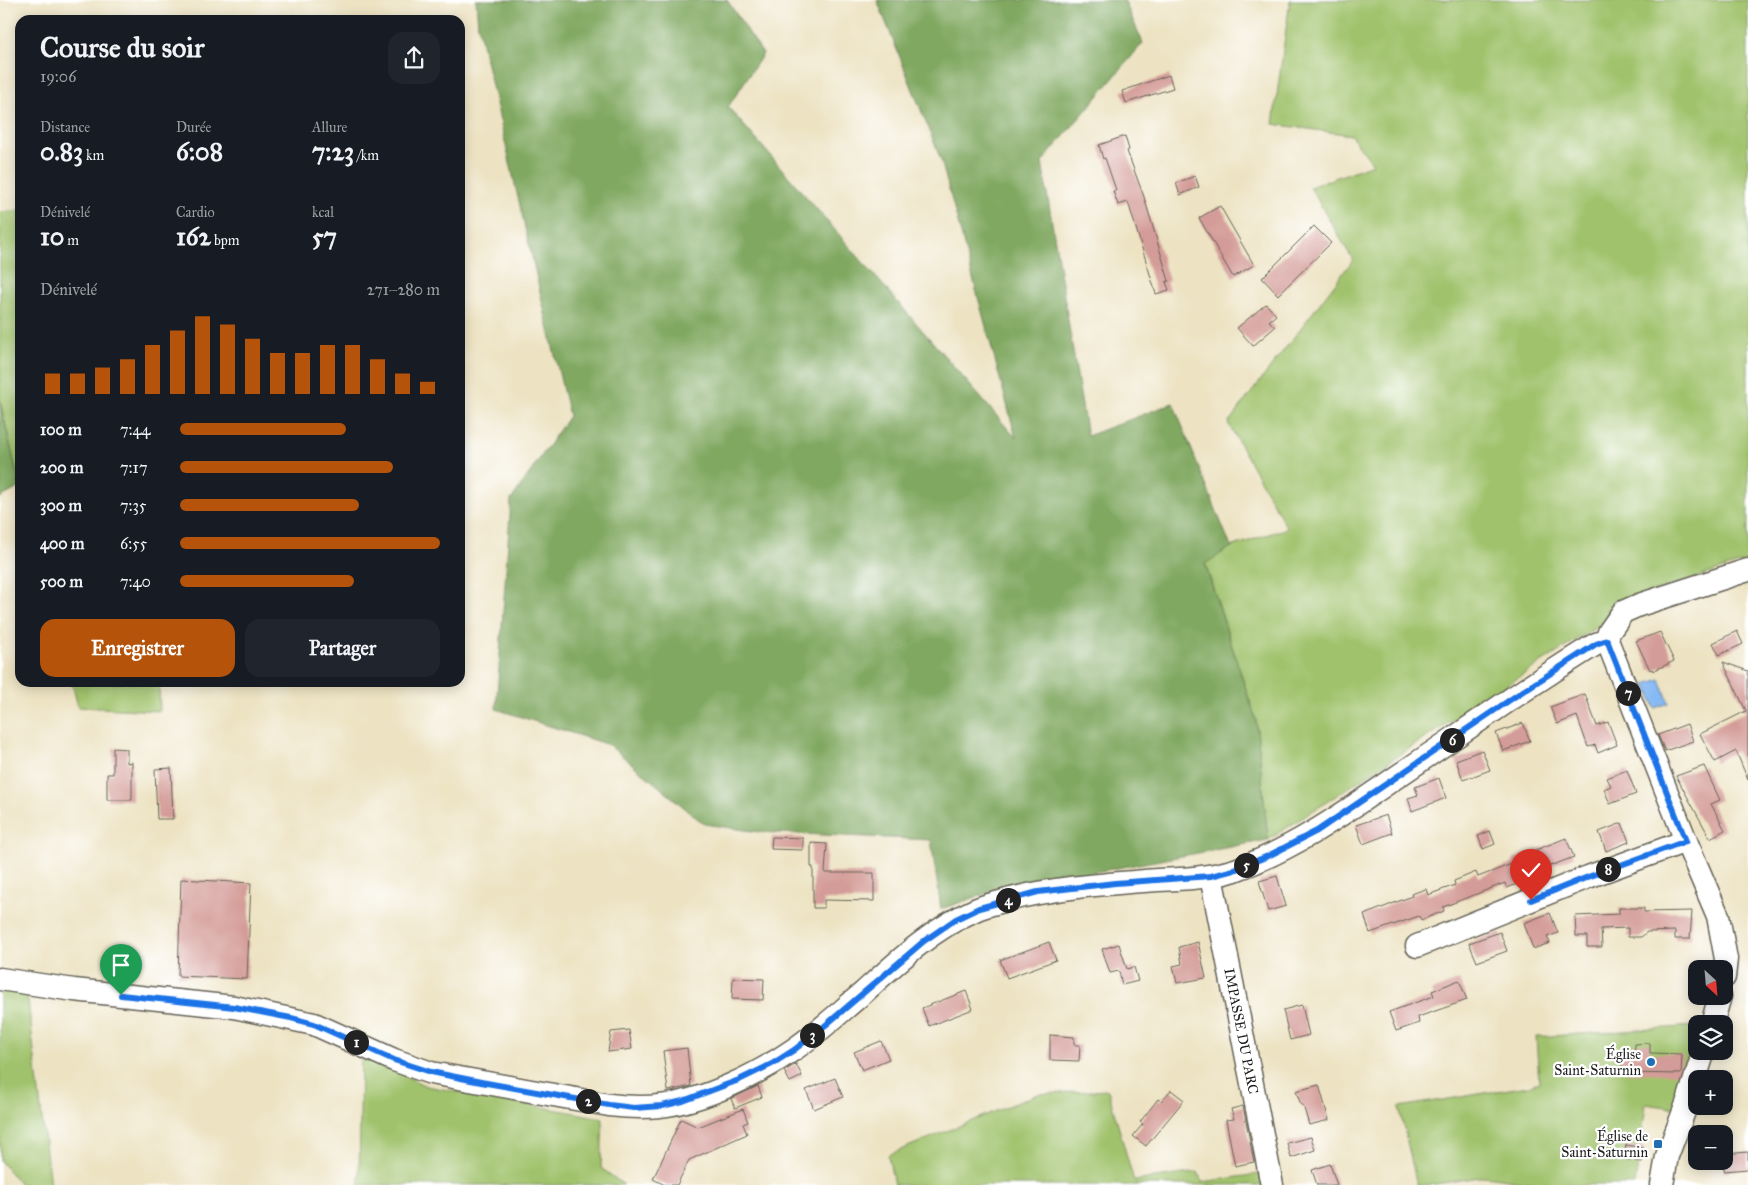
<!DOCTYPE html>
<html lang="fr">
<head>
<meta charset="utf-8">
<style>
  body { margin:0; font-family:"IM FELL Great Primer",serif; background:#20242c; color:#f1f3f6; height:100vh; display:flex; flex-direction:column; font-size:19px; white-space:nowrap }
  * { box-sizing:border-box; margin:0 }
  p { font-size:16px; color:#9ea1a6 }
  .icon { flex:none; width:28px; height:28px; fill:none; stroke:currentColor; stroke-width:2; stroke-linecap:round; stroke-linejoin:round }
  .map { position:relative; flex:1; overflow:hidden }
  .panel { position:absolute; left:15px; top:15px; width:450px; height:672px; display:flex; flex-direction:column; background:#171b24; border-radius:15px; box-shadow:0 2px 12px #0003 }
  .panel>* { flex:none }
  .needle { width:32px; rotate:154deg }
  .fabs { position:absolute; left:1688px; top:960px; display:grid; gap:10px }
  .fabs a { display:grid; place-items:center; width:45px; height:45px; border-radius:10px; background:#171b24; box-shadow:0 2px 12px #0003; font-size:25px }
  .pin { position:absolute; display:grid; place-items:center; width:42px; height:42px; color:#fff; margin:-51px -21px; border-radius:50% 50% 50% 0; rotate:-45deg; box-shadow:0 0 5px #0007 }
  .pin .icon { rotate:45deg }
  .km { position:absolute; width:25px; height:25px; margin:-12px; border-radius:50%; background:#222; color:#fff; font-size:14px; line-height:25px; text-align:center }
  .round { display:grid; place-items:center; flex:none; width:52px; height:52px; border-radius:15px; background:#20242c }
  .head { display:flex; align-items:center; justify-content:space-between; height:85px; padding:0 25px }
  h1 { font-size:28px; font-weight:700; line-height:38px }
  .stats { display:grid; grid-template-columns:repeat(3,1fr); gap:8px; height:85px; padding:5px 25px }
  .stats div { display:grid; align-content:center }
  .stats b { font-size:25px; font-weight:700 }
  .stats small { font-size:14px; font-weight:400 }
  .stats p { font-size:14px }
  .chart { height:140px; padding:10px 25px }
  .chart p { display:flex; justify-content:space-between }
  .chart svg { width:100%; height:90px; margin-top:5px; stroke:#b45309; stroke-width:6 }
  .cta { display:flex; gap:10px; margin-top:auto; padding:10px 25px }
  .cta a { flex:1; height:58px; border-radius:15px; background:#b45309; color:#fff; font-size:20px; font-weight:700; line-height:58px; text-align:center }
  .cta a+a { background:#20242c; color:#f1f3f6 }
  ul { padding:0 25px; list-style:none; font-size:16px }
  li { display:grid; grid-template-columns:80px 60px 1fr; align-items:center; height:38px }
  li i { height:12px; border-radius:6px; background:#b45309 }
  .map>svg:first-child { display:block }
  .green { fill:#a0c26c; stroke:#5e6f44 }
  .forest { fill:#80a860; stroke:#4e623e }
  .water { fill:#85b9f3; stroke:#506a88 }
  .building { fill:#d49c98 }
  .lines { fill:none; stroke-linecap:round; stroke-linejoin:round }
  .minor-casing { stroke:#656256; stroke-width:25 }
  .minor { stroke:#fff; stroke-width:22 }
  .route-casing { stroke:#fff; stroke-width:10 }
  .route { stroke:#1a73e8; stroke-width:6 }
  .poi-dot { fill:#1f6fb2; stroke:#fff; stroke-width:2 }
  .labels { text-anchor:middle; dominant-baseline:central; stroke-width:4.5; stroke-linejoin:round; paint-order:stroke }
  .street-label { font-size:14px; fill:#1c1c1c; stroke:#fff }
  .poi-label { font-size:14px; fill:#1c1c1c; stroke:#fff; text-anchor:end }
</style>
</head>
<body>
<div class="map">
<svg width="1748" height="1185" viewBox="0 0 1748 1185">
  <rect width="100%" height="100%" fill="#fff"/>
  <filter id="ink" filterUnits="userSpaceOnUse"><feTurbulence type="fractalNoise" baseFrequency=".02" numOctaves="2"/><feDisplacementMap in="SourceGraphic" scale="10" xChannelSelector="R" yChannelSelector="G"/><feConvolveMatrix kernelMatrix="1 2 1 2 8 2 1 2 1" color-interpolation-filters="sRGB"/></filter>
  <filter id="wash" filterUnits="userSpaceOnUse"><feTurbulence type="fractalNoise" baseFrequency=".0096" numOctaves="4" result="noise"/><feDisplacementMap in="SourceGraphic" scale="20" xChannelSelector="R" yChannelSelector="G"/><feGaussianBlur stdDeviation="1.12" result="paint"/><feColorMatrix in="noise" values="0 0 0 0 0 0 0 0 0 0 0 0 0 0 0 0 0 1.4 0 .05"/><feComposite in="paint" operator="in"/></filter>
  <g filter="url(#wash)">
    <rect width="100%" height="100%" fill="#ede3c3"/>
    <g class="green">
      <path d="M1290 0H1748V561L1649 593 1268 840 1256 720 1205 563 1231 547 1287 528 1228 423 1353 260 1310 187 1373 164 1351 135 1273 124Z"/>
      <path d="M20 210V487L0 401V212Z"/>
      <path d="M72 683H159L160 711 78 707Z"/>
      <path d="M0 986 27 992 50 1185H21L0 1161Z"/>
      <path d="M1696 1026V1031L1673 1108 1646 1104 1635 1185H1546L1486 1176 1430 1185H1417L1399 1107 1528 1086 1539 1082 1536 1037Z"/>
      <path d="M361 1054 426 1086 603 1118 601 1168 624 1185H359Z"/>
      <path d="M1108 1090 1134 1181 1198 1172 1202 1182 1259 1174 1263 1185H894L888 1155 1038 1094Z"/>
    </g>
    <g class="forest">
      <path d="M476 0H727L763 54 728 107 1016 438 941 160 877 0H1124L1143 43 1042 162 1087 436 1173 403 1231 547 1205 564 1256 720 1268 840 994 891 941 909 931 840 759 832 704 824 609 745 496 709 511 500 569 416 478 26Z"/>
      <path d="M0 401 20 487 0 498Z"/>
    </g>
    <path class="water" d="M1660 679 1669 703 1655 708 1646 684Z"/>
    <g id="blocks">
      <g class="building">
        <path d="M1169 75 1173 88 1126 103 1122 91Z"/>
        <path d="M1125 136 1129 150 1127 151 1144 197 1169 281 1166 282 1169 290 1156 294 1128 202 1118 205 1113 191 1116 190 1105 158 1103 159 1099 145Z"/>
        <path d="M1195 176 1199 187 1180 195 1176 183Z"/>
        <path d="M1220 206 1254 265 1233 277 1199 218Z"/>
        <path d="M1314 226 1331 243 1278 295 1262 278Z"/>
        <path d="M1266 304 1276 315 1269 321 1275 327 1253 346 1237 328Z"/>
        <path d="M1737 631 1743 644 1719 655 1713 643Z"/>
        <path d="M1660 632 1674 661 1653 671 1652 669 1650 670 1636 641Z"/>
        <path d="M1723 662 1748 671V780L1736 751 1715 762 1700 734 1746 711Z"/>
        <path d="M1585 694 1597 726 1608 722 1617 745 1598 753 1595 745 1588 747 1577 716 1557 724 1550 707Z"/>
        <path d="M1523 723 1530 741 1503 751 1496 733Z"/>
        <path d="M1687 724 1693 741 1665 751 1658 735Z"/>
        <path d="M113 748 127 749V763L132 762V800H107V774H113Z"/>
        <path d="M1482 750 1490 770 1463 780 1456 760Z"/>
        <path d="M1704 766 1720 800 1711 804 1725 830 1710 838 1676 776Z"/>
        <path d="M171 768 173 819H157L155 769Z"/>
        <path d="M1627 770 1636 794 1610 804 1604 789 1611 786 1607 778Z"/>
        <path d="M1439 778 1446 798 1412 811 1408 798 1418 795 1415 787Z"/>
        <path d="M1386 815 1392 833 1363 844 1356 825Z"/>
        <path d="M1622 823 1629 842 1606 851 1599 832Z"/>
        <path d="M1490 831 1495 844 1483 849 1478 836Z"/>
        <path d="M772 837 803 838V850L771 849Z"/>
        <path d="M1566 838 1574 857 1529 874 1530 879 1507 888 1505 883 1443 907 1444 911 1421 920 1419 916 1370 933 1364 915 1412 896 1411 894 1426 889 1428 895 1455 885 1454 881 1476 872 1478 877 1514 863 1513 859Z"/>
        <path d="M811 843 827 844 825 873H874V901L824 900V908H813V867H811Z"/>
        <path d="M1277 876 1286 906 1268 911 1259 881Z"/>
        <path d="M181 879 251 883 247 979 178 976Z"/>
        <path d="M1619 908H1644V912L1692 911 1690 939H1675V931L1647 932 1641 937H1628V928L1601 929 1602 947H1587V936H1576L1575 916 1619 914Z"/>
        <path d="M1550 913 1558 933 1547 937 1550 943 1533 949 1524 923Z"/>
        <path d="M1500 932 1507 951 1477 962 1469 943Z"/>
        <path d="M1049 942 1056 960 1007 978 1000 960Z"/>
        <path d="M1198 942 1206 978 1177 983 1173 966 1182 964 1179 947Z"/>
        <path d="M1119 944 1127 969 1134 967 1138 981 1122 985 1119 971 1110 973 1102 949Z"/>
        <path d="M733 978 764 979 763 1000 732 999Z"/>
        <path d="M1459 980 1467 1000 1418 1017 1419 1023 1396 1031 1389 1012 1434 996 1432 991Z"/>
        <path d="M966 991 973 1009 929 1026 922 1008Z"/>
        <path d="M1302 1005 1309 1035 1290 1040 1283 1010Z"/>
        <path d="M629 1030 632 1049 608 1052 611 1032Z"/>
        <path d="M1050 1035 1074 1037V1045H1080L1079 1061 1050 1060Z"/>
        <path d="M881 1041 889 1059 862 1070 854 1052Z"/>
        <path d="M1650 1043V1053L1682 1054 1681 1074 1628 1073 1624 1070 1621 1064V1059L1624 1056 1635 1048V1044Z"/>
        <path d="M687 1048 691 1086 668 1091 663 1051Z"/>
        <path d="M796 1064 802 1076 790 1082 784 1071Z"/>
        <path d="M835 1078 843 1097 814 1109 806 1090Z"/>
        <path d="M1319 1085 1329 1120 1309 1125 1303 1105H1301L1296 1091Z"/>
        <path d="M758 1086 762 1097 735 1108 731 1099Z"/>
        <path d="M1171 1090 1184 1100 1146 1146 1133 1136 1143 1124 1140 1122 1158 1099 1161 1101Z"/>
        <path d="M1243 1106 1254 1162 1235 1166 1226 1120 1234 1119 1231 1109Z"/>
        <path d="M743 1109 748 1122 743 1124 747 1134 689 1160 677 1185H665L653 1179 681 1119 698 1127Z"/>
        <path d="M1311 1137 1315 1150 1291 1158 1287 1143Z"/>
        <path d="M1626 1145 1644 1148 1642 1162 1624 1159Z"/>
        <path d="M1748 1152V1169L1724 1171V1154Z"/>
        <path d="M1330 1164 1337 1185H1317L1312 1170Z"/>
      </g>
    </g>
  </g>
  <g filter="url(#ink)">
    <use href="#blocks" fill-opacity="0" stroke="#656256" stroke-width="1"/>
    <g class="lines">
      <defs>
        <g id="minor">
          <path d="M1607 640 1686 841 1718 916 1726 959 1724 977"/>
          <path d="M1607 640 1609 632 1623 612 1639 605 1748 570"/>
          <path id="s1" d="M1211 876 1272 1185"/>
          <path d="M1417 946 1588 877 1686 841"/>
          <path d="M0 979 74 990 234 1007 314 1024 394 1060 431 1073 609 1105C626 1107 642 1108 660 1106 704 1101 757 1075 793 1050 818 1033 840 1012 863 993 897 962 932 929 975 910 985 905 997 903 1007 900 1056 887 1107 884 1157 880 1183 879 1210 878 1235 870 1294 849 1344 813 1395 778 1462 733 1527 686 1596 644L1607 640"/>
          <path d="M1712 1024 1720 996"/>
          <path d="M1662 1185 1667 1156 1688 1101 1704 1051"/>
        </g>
      </defs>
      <use href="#minor" class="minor-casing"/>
      <use href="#minor" class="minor"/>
    </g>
  </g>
  <g class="lines" filter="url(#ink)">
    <defs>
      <path id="route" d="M121 995 234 1007 291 1018 314 1024 394 1060 431 1072 481 1082 609 1105 634 1108 662 1106 683 1101 739 1080 772 1064 794 1050 827 1024 924 941 956 919 979 908 1038 892 1115 883 1211 876 1234 870 1268 856 1317 831 1523 691 1576 657 1596 644 1607 640 1686 841 1588 877 1531 900"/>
    </defs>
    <use href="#route" class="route-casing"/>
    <use href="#route" class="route"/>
  </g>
  <g class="poi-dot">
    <circle cx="1651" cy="1062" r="5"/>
    <rect x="1653" y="1139" width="10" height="10" rx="2.5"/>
  </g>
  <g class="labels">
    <g class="street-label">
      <text stroke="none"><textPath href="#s1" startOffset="158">IMPASSE DU PARC</textPath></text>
    </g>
    <g class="poi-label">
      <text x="1641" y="1054">Église<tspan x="1641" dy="16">Saint-Saturnin</tspan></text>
      <text x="1648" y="1136">Église de<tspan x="1648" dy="16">Saint-Saturnin</tspan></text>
    </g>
  </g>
</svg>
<div class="fabs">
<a><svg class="needle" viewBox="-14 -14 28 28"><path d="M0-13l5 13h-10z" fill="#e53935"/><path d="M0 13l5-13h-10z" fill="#9ea1a6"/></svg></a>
<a><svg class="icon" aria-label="layers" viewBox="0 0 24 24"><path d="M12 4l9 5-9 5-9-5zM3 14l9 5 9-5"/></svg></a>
<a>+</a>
<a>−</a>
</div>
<div class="pin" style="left:121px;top:995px;background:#1e9e55"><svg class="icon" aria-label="arrive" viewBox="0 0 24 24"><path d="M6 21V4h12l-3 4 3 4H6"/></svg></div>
<div class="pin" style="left:1531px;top:900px;background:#d93025"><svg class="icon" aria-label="check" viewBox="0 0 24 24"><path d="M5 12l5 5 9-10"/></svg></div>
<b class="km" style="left:356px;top:1042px">1</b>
<b class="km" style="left:588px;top:1101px">2</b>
<b class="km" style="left:812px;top:1035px">3</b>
<b class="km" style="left:1008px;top:900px">4</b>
<b class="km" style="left:1246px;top:865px">5</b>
<b class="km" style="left:1452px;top:740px">6</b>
<b class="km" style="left:1628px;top:693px">7</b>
<b class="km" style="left:1608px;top:869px">8</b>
<section class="panel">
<div class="head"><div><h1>Course du soir</h1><p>19:06</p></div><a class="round"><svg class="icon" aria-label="share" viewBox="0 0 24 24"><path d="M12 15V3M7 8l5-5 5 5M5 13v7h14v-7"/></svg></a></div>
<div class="stats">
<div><p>Distance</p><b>0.83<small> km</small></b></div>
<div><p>Durée</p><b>6:08</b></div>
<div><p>Allure</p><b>7:23<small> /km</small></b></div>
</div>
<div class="stats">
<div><p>Dénivelé</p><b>10<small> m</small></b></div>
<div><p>Cardio</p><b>162<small> bpm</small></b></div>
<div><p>kcal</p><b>57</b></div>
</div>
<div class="chart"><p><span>Dénivelé</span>271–280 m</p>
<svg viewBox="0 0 160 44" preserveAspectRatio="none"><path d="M5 44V34M15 44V34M25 44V31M35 44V27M45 44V20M55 44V13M65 44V6M75 44V10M85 44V17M95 44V24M105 44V24M115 44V20M125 44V20M135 44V27M145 44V34M155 44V38"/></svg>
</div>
<ul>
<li><b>100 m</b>7:44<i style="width:64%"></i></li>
<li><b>200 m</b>7:17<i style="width:82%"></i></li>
<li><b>300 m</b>7:35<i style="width:69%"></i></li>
<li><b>400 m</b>6:55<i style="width:100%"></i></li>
<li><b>500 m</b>7:40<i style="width:67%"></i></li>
</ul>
<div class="cta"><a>Enregistrer</a><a>Partager</a></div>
</section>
</div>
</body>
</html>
